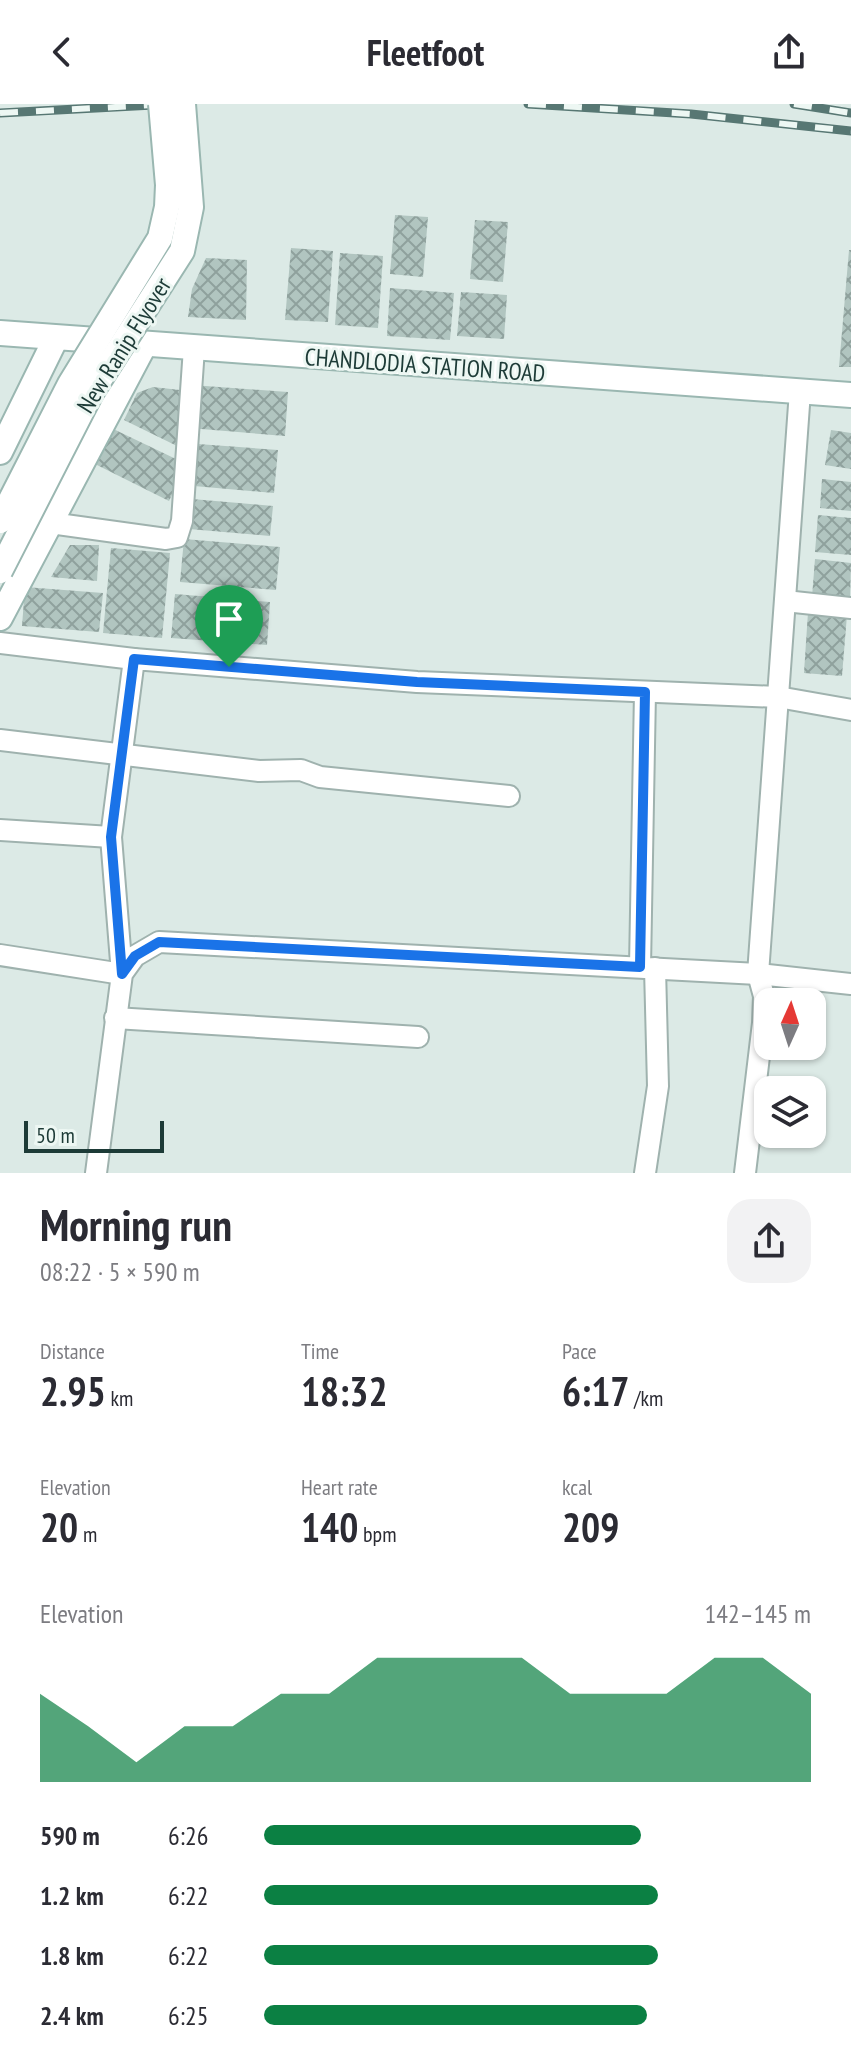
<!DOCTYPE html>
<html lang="en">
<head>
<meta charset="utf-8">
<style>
  body { margin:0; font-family:"PT Sans Narrow",sans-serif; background:#f2f2f3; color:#2b2b33; height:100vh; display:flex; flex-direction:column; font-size:30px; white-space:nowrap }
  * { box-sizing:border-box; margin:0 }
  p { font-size:26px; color:#7c7c81 }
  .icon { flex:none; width:44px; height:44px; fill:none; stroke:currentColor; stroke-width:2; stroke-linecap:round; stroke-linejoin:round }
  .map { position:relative; height:1069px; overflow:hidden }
  .drawer { display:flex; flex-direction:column; background:#fff; flex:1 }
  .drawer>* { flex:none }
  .needle { width:52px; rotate:3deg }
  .fabs { position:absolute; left:754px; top:884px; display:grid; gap:16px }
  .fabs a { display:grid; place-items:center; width:72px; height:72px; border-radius:16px; background:#fff; box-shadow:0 2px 6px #0004; font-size:40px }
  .scale { position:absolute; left:24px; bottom:20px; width:140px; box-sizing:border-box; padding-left:8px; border:4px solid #1d3b37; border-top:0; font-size:22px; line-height:28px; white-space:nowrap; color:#1d3b37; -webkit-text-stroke:6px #edf7f3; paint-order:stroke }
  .pin { position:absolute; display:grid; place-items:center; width:68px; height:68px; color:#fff; margin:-82px -34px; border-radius:50% 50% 50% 0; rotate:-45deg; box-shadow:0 0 8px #0007 }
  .pin .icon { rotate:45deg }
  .round { display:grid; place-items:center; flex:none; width:84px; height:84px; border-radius:24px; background:#f2f2f3 }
  .head { display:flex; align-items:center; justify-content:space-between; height:136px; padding:0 40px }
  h1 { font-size:44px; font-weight:800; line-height:60px }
  .stats { display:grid; grid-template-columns:repeat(3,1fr); gap:12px; height:136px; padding:8px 40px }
  .stats div { display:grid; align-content:center }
  .stats b { font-size:40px; font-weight:800 }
  .stats small { font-size:22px; font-weight:400 }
  .stats p { font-size:22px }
  .chart { height:224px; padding:16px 40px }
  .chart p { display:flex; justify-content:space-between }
  .chart svg { width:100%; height:144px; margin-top:8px; fill:#0b8043; opacity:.7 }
  ul { padding:0 40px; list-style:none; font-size:26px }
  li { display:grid; grid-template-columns:128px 96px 1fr; align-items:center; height:60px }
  li i { height:20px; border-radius:10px; background:#0b8043 }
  header { display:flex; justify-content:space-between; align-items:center; height:104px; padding:0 40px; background:#fff; font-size:36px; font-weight:800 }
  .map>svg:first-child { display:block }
  .building { fill:url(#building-cross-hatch) }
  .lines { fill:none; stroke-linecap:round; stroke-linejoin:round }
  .street-casing { stroke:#9fb2ae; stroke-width:24 }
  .secondary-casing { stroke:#9ab7b1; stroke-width:28 }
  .street { stroke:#fff; stroke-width:20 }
  .secondary { stroke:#fff; stroke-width:24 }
  .rail-casing { stroke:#577773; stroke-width:9 }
  .rail { stroke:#edf7f3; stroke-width:6; stroke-dasharray:18; stroke-linecap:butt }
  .secondary-bridge-casing { stroke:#9ab7b1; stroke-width:28; stroke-linecap:butt }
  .secondary-bridge { stroke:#fff; stroke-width:24 }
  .route-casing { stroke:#fff; stroke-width:16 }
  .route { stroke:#1a73e8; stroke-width:10 }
  .labels { text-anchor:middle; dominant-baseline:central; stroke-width:6; stroke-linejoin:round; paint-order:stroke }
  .street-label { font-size:24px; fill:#1d3b37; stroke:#edf7f3 }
</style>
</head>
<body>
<header><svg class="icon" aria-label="back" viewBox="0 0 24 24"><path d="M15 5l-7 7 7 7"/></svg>Fleetfoot<svg class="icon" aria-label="share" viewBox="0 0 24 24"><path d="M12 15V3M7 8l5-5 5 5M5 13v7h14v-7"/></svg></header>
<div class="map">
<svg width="851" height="1069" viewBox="0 0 851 1069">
  <defs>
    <pattern id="building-cross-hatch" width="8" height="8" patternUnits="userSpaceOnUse" patternTransform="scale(2)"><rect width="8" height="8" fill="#b1c5c0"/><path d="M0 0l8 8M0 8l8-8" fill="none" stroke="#8fa19d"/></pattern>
  </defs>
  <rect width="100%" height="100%" fill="#dceae6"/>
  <g class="building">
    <path d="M395 111 428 113 423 173 390 170Z"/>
    <path d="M475 116 508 118 503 178 470 175Z"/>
    <path d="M291 144 333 147 328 218 285 216Z"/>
    <path d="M849 146H851V263H839Z"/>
    <path d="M340 149 383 152 378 224 335 221Z"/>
    <path d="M206 154 247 156 246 216 188 213 192 185Z"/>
    <path d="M390 184 454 189 450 236 387 232Z"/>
    <path d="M461 188 507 191 504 235 457 232Z"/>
    <path d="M192 281 288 288 285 332 189 324Z"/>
    <path d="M153 283 180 286 177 342 124 316 137 289Z"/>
    <path d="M107 322 178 356 177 380 169 397 87 356Z"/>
    <path d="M831 326 851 329V365L825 361Z"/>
    <path d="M198 340 278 346 274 389 194 382Z"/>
    <path d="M822 375 851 378V407L820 404Z"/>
    <path d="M192 395 273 402 270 432 189 425Z"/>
    <path d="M818 411 851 414V451L815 448Z"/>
    <path d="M184 435 280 443 276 486 180 478Z"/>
    <path d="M70 441H99L97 477 51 473Z"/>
    <path d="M111 444 170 449 162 534 103 529Z"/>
    <path d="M815 455 851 459 850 496 812 493Z"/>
    <path d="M25 483 103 489 99 528 22 522Z"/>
    <path d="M175 490 270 498 267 541 171 534Z"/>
    <path d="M808 508 847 511 842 572 804 569Z"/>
  </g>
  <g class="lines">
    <defs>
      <g id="street">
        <path d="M36 417 166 435 177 433 182 417 194 244"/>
        <path d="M785 497 851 504"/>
        <path d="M0 539 134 555"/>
        <path d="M0 636 259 667 301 666 320 673 509 692"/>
        <path d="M0 726 111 733"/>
        <path d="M0 851 122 870 111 733 134 555 417 578 778 593 851 606"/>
        <path d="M640 863 645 588"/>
        <path d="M115 914 418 933"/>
        <path d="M96 1069 122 870 135 852 159 838 758 870 851 880"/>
        <path d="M645 1069 658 982 655 864"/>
        <path d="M745 1069 763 919 764 892 758 870 800 287"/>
      </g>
      <g id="secondary">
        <path d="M0 229 851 291"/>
        <path d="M0 348 56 234"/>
        <path d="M0 514 145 240"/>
      </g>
    </defs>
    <use href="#street" class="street-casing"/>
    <use href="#secondary" class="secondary-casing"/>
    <use href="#street" class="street"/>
    <use href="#secondary" class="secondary"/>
    <defs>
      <g id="rail">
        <path d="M528 0 691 10 851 27"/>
        <path d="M794 0 851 9"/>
        <path d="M0 9 173 0"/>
      </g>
    </defs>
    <use href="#rail" class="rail-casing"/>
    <use href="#rail" class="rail"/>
    <defs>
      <g id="secondary-bridge">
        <path d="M0 417 70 280 160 134 167 103 168 81 161 0"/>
        <path d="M0 467 91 289 182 147 191 103 183 0"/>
      </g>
    </defs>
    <use href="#secondary-bridge" class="secondary-bridge-casing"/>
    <use href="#secondary-bridge" class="secondary-bridge"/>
  </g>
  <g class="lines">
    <defs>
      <path id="route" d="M134 555 417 578 645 588 640 863 159 838 135 852 122 870 111 733Z"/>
    </defs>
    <use href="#route" class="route-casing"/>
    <use href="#route" class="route"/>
  </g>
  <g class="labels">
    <g class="street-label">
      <text transform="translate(124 241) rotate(-58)">New Ranip Flyover</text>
      <text transform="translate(425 261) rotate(4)">CHANDLODIA STATION ROAD</text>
    </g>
  </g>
</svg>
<div class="fabs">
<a><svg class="needle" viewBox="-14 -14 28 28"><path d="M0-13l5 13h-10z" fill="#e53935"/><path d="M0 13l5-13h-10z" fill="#7c7c81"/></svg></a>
<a><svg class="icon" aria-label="layers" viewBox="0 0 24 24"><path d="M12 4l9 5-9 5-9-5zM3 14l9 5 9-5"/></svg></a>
</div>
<div class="scale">50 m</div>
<div class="pin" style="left:229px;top:563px;background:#1e9e55"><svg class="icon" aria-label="arrive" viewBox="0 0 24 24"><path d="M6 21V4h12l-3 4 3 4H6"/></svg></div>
</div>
<section class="drawer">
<div class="head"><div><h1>Morning run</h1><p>08:22 · 5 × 590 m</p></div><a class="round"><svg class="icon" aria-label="share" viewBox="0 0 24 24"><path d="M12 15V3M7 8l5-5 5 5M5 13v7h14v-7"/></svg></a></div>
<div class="stats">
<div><p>Distance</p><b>2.95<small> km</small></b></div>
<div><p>Time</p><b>18:32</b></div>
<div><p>Pace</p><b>6:17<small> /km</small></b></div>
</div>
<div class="stats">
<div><p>Elevation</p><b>20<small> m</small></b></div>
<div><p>Heart rate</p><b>140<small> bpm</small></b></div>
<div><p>kcal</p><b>209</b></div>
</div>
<div class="chart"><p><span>Elevation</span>142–145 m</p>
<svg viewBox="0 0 160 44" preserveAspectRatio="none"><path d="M0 44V17L10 27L20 38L30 27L40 27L50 17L60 17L70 6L80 6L90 6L100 6L110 17L120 17L130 17L140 6L150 6L160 17V44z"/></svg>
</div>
<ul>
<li><b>590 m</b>6:26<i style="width:69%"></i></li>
<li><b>1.2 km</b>6:22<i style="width:72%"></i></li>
<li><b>1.8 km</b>6:22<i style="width:72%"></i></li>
<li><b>2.4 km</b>6:25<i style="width:70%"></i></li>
</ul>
</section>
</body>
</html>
